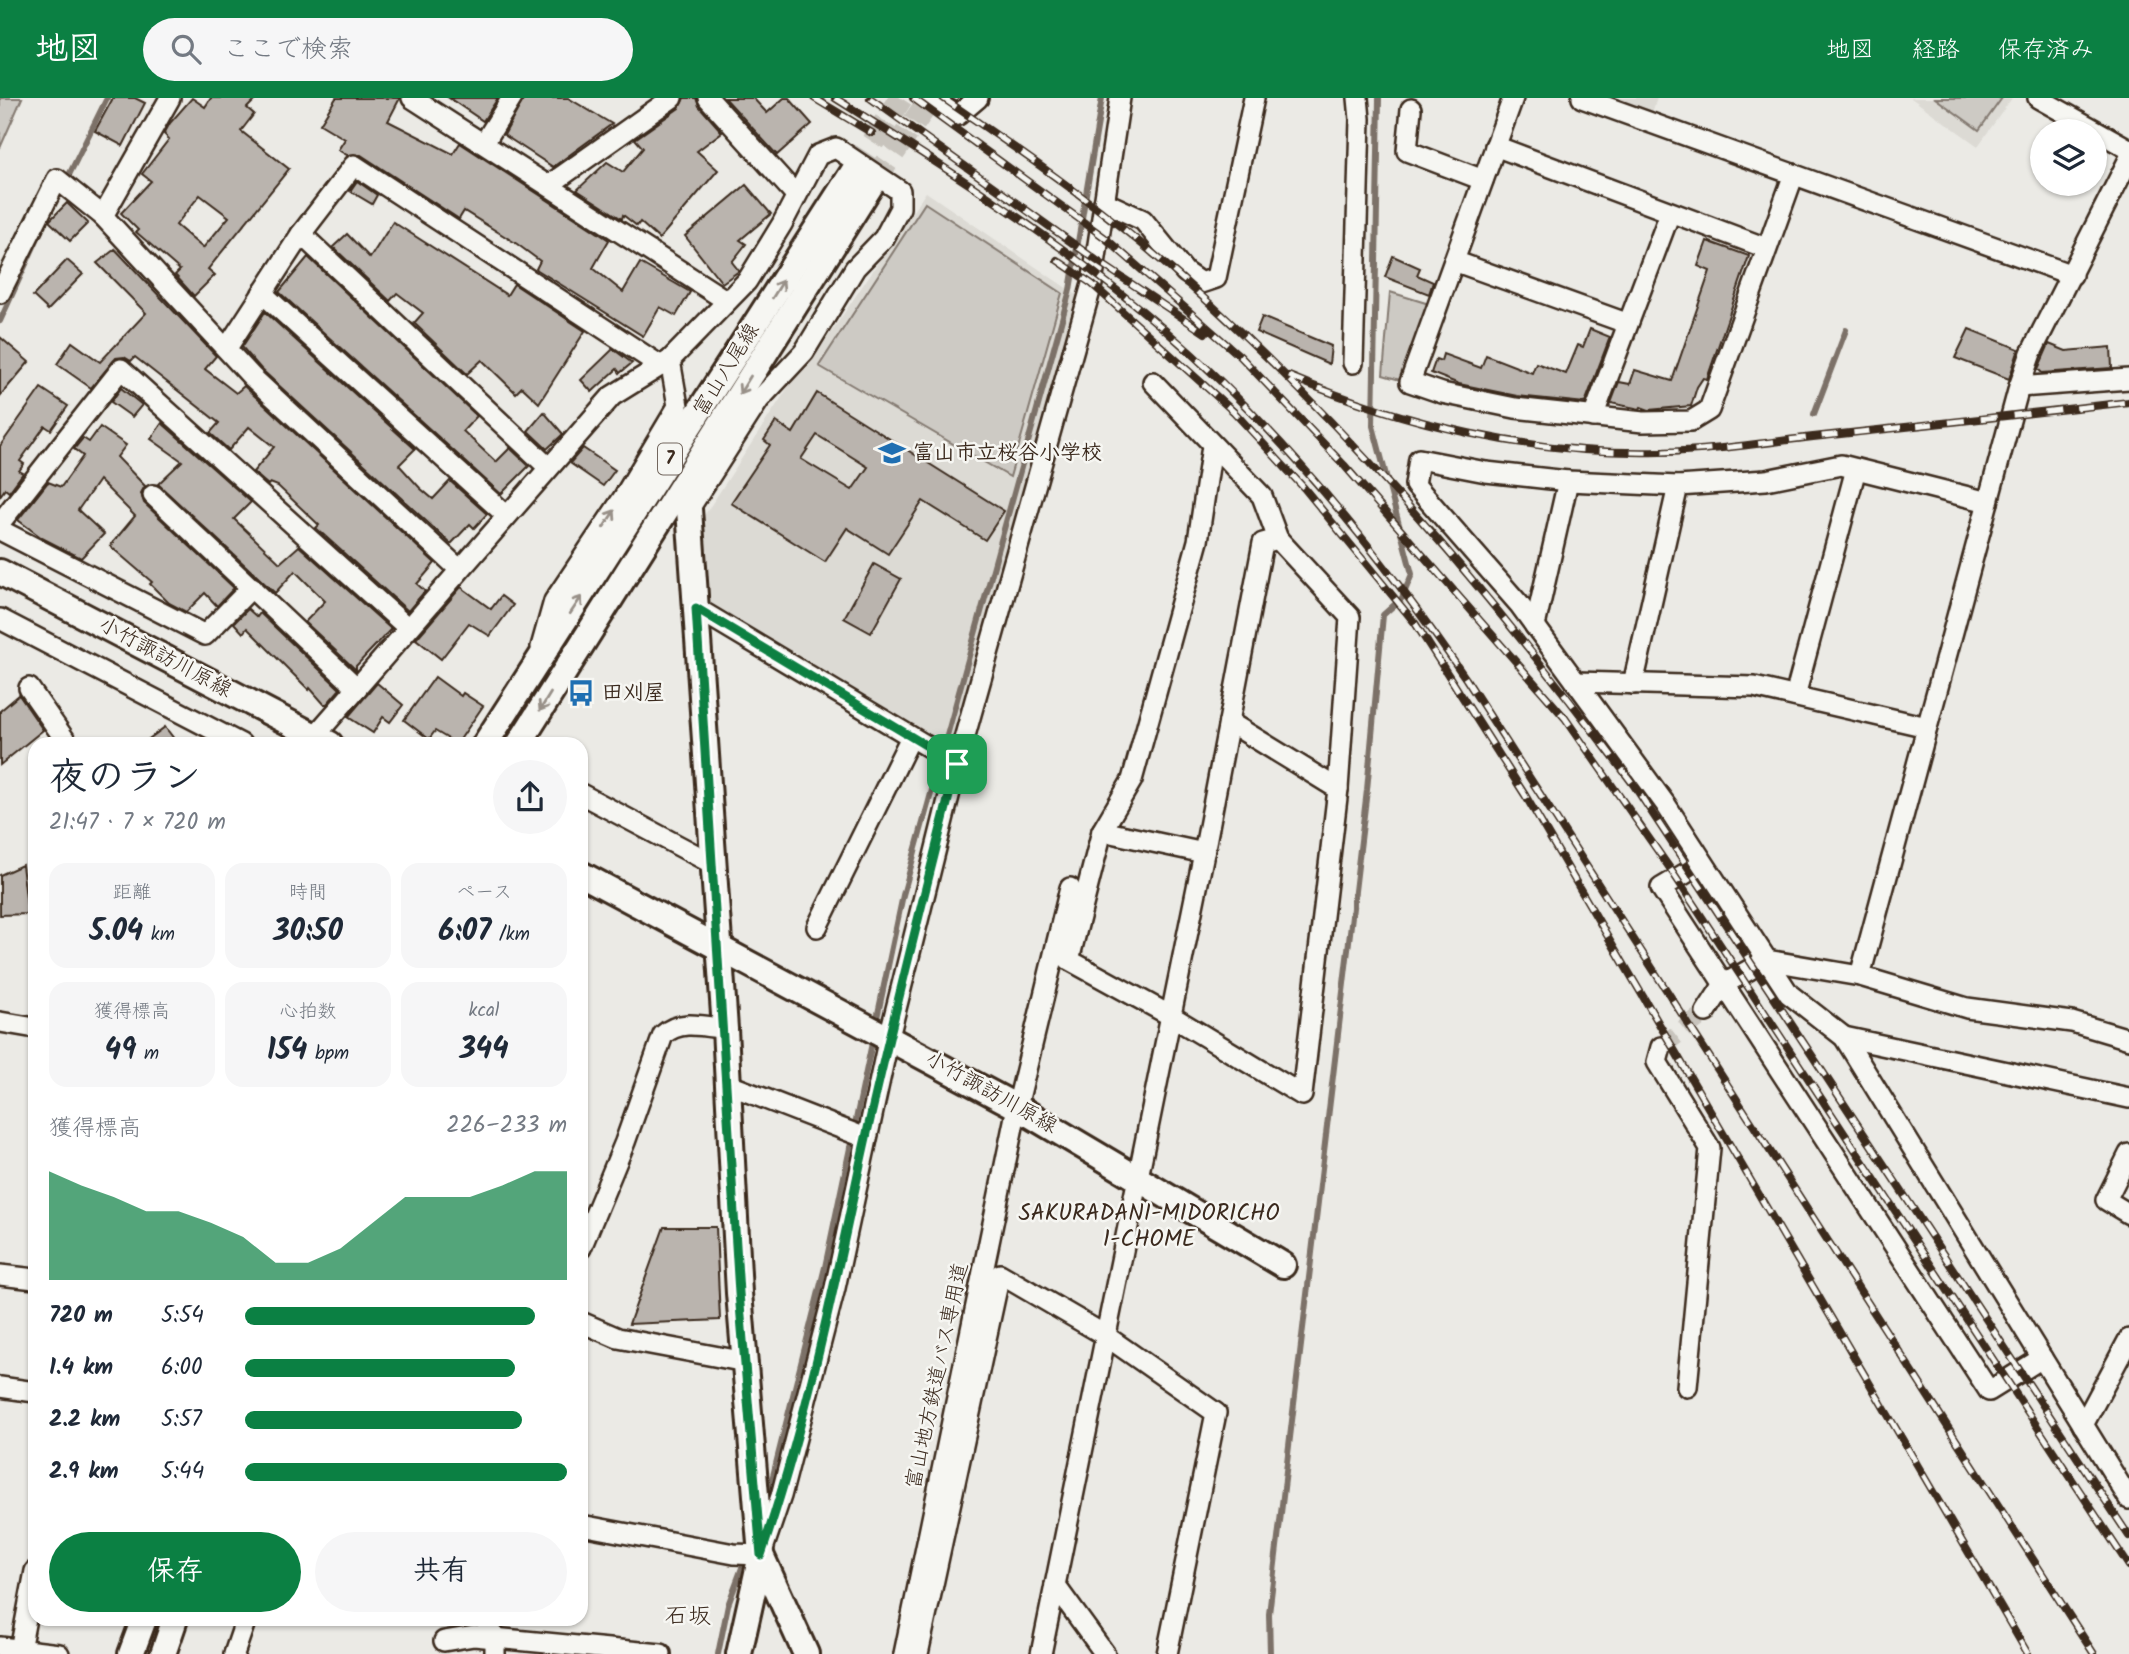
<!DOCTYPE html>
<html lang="ja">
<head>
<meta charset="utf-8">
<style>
  body { margin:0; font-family:Kalam,"Klee One",sans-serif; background:#f6f6f7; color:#1f2937; height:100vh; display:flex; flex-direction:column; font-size:26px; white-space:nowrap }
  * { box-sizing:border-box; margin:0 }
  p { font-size:23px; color:#747a83 }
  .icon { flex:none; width:38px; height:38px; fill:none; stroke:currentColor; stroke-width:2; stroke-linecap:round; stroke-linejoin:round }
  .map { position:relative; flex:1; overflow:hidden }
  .details { position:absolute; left:28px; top:639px; width:560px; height:889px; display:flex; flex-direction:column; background:#fff; border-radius:21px; box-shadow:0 2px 5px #0004 }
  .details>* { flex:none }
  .fabs { position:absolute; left:2030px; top:21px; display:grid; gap:14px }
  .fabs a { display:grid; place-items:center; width:77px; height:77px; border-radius:50%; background:#fff; box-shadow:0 2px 5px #0004; font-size:35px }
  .pin { position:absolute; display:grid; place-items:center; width:60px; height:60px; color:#fff; margin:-30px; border-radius:14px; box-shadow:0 4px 10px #0006 }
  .round { display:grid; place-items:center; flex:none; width:74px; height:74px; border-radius:37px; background:#f6f6f7 }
  .summary { display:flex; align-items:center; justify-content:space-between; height:119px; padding:0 21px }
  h1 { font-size:38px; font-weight:700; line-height:52px }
  .stats { display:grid; grid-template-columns:repeat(3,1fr); gap:10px; height:119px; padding:7px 21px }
  .stats div { display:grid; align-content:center; border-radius:18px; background:#f6f6f7; text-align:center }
  .stats b { font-size:30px; font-weight:700 }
  .stats small { font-size:19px; font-weight:400 }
  .stats p { font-size:19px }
  .chart { height:196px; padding:14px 21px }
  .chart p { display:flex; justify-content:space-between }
  .chart svg { width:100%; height:126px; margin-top:7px; fill:#0b8043; opacity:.7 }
  .primary-button { display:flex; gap:14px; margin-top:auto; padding:14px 21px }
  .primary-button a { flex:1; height:80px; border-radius:42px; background:#0b8043; color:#fff; font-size:28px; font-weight:700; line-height:80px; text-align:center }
  .primary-button a+a { background:#f6f6f7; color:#1f2937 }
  ul { padding:0 21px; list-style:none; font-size:23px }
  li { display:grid; grid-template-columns:112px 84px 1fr; align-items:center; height:52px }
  li i { height:18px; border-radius:9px; background:#0b8043 }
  header { display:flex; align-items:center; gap:42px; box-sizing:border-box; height:98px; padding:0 35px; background:#0b8043; color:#fff }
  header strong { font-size:33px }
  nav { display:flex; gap:38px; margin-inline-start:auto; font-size:24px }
  .search { width:490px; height:63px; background:#f6f6f7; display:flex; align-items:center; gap:18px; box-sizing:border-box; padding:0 24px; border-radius:38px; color:#747a83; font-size:26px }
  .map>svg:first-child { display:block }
  .built { fill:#dcdad4 }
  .green { fill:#cdcac4; stroke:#847a71; stroke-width:2 }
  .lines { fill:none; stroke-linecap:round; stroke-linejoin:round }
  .stream { stroke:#7c7167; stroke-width:6 }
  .building { fill:#bab4ae; stroke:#3b2a1e; stroke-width:2; fill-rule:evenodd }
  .minor-tunnel { stroke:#c8c4bd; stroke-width:19; stroke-dasharray:19 10; stroke-linecap:butt }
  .major-tunnel { stroke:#c8c4bd; stroke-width:24; stroke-dasharray:24 12; stroke-linecap:butt }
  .minor-casing { stroke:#3b2a1e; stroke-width:24 }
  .major-casing { stroke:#3b2a1e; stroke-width:30 }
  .minor { stroke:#f6f6f2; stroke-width:19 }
  .major { stroke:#f6f6f2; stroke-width:24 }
  .rail-casing { stroke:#3b2a1e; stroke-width:8 }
  .rail { stroke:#f6f6f2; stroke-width:5; stroke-dasharray:16; stroke-linecap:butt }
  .oneway { stroke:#989088 }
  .route-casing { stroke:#fff; stroke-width:14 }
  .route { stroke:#0b8043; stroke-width:9 }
  .labels { text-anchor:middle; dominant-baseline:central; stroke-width:5; stroke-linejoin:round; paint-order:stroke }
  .shield { fill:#f6f6f2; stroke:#73675e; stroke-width:2 }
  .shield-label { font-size:19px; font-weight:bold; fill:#3b2a1e }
  .street-label { font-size:21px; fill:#3b2a1e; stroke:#f6f6f2 }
  .poi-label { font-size:21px; font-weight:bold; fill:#3b2a1e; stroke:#f6f6f2; text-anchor:start }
  .neighbourhood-label { font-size:23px; fill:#3b2a1e; stroke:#f6f6f2 }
</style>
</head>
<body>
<header>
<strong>地図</strong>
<div class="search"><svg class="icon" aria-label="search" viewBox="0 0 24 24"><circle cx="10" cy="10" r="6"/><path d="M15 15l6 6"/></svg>ここで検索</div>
<nav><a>地図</a><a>経路</a><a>保存済み</a></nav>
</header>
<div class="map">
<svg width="2129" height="1556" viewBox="0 0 2129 1556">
  <rect width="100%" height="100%" fill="#ebeae5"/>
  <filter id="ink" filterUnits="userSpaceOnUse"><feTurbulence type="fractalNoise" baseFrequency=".0143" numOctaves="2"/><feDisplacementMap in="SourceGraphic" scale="14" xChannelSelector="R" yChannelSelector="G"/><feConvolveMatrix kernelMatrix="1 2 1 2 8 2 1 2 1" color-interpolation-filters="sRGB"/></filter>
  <g filter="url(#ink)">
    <g class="built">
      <path d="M1602 0H1657L1651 18Z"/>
      <path d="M1911 0H2012L1978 48Z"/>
      <path d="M926 94 1081 200 955 650H938L706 503 700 424 791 285 809 267Z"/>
    </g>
    <g class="green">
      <path d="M0 0H22L0 50Z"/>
      <path d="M1935 0H2002L1979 32Z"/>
      <path d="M925 105 1062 195 1010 379 819 268Z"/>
      <path d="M1390 194 1429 206 1400 282 1383 277Z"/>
    </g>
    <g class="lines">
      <g class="stream">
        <path d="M66 83 107 0"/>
        <path d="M0 223 41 133"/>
        <path d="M1814 316 1846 232"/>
        <path d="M876 925 903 797 1070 192 1102 0"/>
        <path d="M766 1406 825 1169 873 940"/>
        <path d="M718 1556 728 1507 746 1459"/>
        <path d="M1270 1556 1269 1516 1367 692 1383 517 1402 500 1412 476 1373 328 1379 0"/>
      </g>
    </g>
    <g class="building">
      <path d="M113 0H135L145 5 123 48 95 33Z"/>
      <path d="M192 0 205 9 211 0H257L247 10 254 16 241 33 289 71 208 171 215 177 194 198 175 177 180 172 136 134 138 132 121 115 151 83 142 76 169 41 164 36 170 25ZM200 97 229 119 203 150 176 127Z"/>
      <path d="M336 0H400L388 23 453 56 460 45 609 142 593 170 623 194 640 165 690 194 676 218 660 209 643 238 536 171 540 163 517 146 464 113 459 121 361 57H347L338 52 345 41 320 26Z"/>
      <path d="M449 0H498L483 23Z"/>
      <path d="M524 0H568L612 26 553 69 504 37Z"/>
      <path d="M684 0H696L699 8 722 34 697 53 718 72 659 141 640 124 637 128 623 117 622 121 577 92 607 64 623 74 643 50 635 41 679 10Z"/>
      <path d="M725 0H753L767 15 784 0H789L812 26 777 57Z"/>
      <path d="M357 83 377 97 372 106 350 93Z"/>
      <path d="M746 87 771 116 740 142 746 146 732 164 739 173 722 185 685 138Z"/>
      <path d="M67 105 88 125 70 143 49 123Z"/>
      <path d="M393 124 507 197 514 186 585 233 539 305 522 289 516 295 482 262 467 276 414 225 423 215 397 195 390 203 333 149 347 136 370 160Z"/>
      <path d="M1707 143 1749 158 1707 281 1703 280 1697 289 1691 308 1649 312 1641 309 1640 311 1611 305 1619 284 1630 286 1635 272 1672 283 1710 173 1698 168Z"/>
      <path d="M115 151 216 258 205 271 236 295 244 288 435 465 417 486 425 493 408 513 316 430 319 427 278 388 270 385 268 387 253 374 274 349 249 329 229 352 210 335 219 325 135 259 131 263 124 259 116 260 91 290 57 266 72 244 100 264 146 215 97 165Z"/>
      <path d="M1393 158 1420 170 1417 177 1433 184 1429 196 1385 179Z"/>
      <path d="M308 159 477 318 463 333 496 364 510 350 529 368 501 396 279 194Z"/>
      <path d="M67 162 83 176 48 212 33 198Z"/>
      <path d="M265 214 415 351 399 367 420 390 433 401 450 383 487 416 474 430 470 426 451 446 261 271 242 249Z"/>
      <path d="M1262 219 1331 248 1329 266 1256 234Z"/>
      <path d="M1590 231 1610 239 1585 305 1517 298 1459 286 1431 275 1436 261 1441 263 1443 256 1481 270 1486 257 1532 275 1536 265 1566 276 1578 247 1583 249Z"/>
      <path d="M1969 231 2019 251 2009 281 1955 260Z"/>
      <path d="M0 239 29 264 0 298Z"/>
      <path d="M2049 246 2066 253 2111 249 2112 270 2042 275 2038 271Z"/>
      <path d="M613 251 632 265 620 275 617 271 592 294 581 282Z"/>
      <path d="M41 290 68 308 51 332 45 328 20 363 24 366 19 373 23 375 9 394 5 391 0 398V348Z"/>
      <path d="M121 290 142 307 132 319 111 304Z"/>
      <path d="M817 295 1004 413 985 442 923 403 888 456 847 430 825 464 731 405 770 347 764 342 776 324 793 335ZM817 337 868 369 852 392 801 361Z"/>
      <path d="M544 314 563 336 547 351 528 333Z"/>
      <path d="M162 325 251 404 234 421 280 465 299 448 391 531 356 568V572L305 524 325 503 295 473 275 495 158 386 182 363 151 341Z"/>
      <path d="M100 329 126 347 117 359 145 388 141 395 144 405 234 490 217 508 205 495 186 514 169 505 150 486 152 484 110 448 135 418 99 382 78 412 104 436 81 460 42 440 18 422 48 384 61 389 83 358 74 351 83 340 89 344Z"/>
      <path d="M583 350 615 372 603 388 570 365Z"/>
      <path d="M874 466 901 481 871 535 844 520Z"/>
      <path d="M461 489 491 511 501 498 513 507 490 538 469 525 441 561 416 541Z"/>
      <path d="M248 511 257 519 260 515 340 591 327 606H324L310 590 309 592 247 530 243 535 234 525Z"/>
      <path d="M435 579 461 598 463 595 483 608 457 646 435 633 429 641 404 622Z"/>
      <path d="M377 585 403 607 390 624 383 619 373 635 348 619Z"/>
      <path d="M19 597 43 632 0 667V613Z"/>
      <path d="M165 629 178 646H142Z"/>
      <path d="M22 767 28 816 0 817V777Z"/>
      <path d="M664 1129H716L720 1222 629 1226Z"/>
    </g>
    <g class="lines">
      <path class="minor-tunnel" d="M1661 949 1706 914"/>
      <g class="major-tunnel">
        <path d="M853 74 901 0"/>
        <path d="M873 84 931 0"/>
      </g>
      <defs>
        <g id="minor">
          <path d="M170 0 103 118 252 279 459 471"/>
          <path d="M412 0 727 203"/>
          <path d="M708 0 796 97"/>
          <path d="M929 0 958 17 978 0"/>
          <path d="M1513 0 1410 284 1442 295 1515 310 1643 324 1691 323 1709 312 1794 76"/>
          <path d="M1582 0 2072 177"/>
          <path d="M2038 0 2129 51"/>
          <path d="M1411 11 1407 53 1483 82"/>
          <path d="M484 45 512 0"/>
          <path d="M1495 48 1766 150"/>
          <path d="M549 87 672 0"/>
          <path d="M1104 104 1143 122 1185 174 1201 185 1216 180 1254 0"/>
          <path d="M301 136 548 369"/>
          <path d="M1454 163 1626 225"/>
          <path d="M0 195 57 81 103 118"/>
          <path d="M262 195 506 417"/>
          <path d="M227 250 301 136 354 67 661 268"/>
          <path d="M1353 265 1360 21 1358 0"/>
          <path d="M1153 284 1262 398 1278 441"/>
          <path d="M2019 289 2129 281"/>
          <path d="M1593 319 1670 115"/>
          <path d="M153 397 357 590"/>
          <path d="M1988 404 1841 367 1766 382 1678 388 1568 383 1486 374 1419 361 1415 387 1519 506 1666 707 1789 896 1844 939 2129 1401"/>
          <path d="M0 425 121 271 408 530"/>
          <path d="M0 432 205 537 252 489"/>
          <path d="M696 510 957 666"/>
          <path d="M0 521 241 646"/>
          <path d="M1535 528 1568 383"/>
          <path d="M541 549 554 503 623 400 678 308 670 262"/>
          <path d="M1576 584 1754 589 1927 629"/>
          <path d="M1633 586 1678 388"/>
          <path d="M29 590 68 646"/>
          <path d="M1795 598 1856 371"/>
          <path d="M308 646 612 298 670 262 747 183 782 126 818 57 836 50 900 93V110L884 140 855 170 804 254 759 302 689 411"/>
          <path d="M581 696 713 766"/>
          <path d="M1102 733 1132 682 1198 443 1212 348"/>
          <path d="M1204 755 1102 733 1069 862 1171 918 1302 997 1338 691 1229 624"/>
          <path d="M1703 765 1661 790 1989 1293 2042 1260"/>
          <path d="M817 829 911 639"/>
          <path d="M1860 878 2019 289 2031 255 2129 61"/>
          <path d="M1706 914 1724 886 1767 862 1860 878 1967 910 2072 924 2129 941"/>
          <path d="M0 924 35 930"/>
          <path d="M1844 939 2129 1000"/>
          <path d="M1661 949 1657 964 1710 1050 1687 1289"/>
          <path d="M727 986 866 1040"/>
          <path d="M2129 1056 2106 1102 2129 1116"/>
          <path d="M581 1150 625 1044 663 937C680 921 703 928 725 931"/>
          <path d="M0 1177 35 1181"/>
          <path d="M581 1224 618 1240 746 1264"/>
          <path d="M0 1289 35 1294"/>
          <path d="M2083 1327 2129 1241"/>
          <path d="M581 1427 734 1456 761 1457 781 1398 835 1190 889 939 957 666 1092 186 1120 0"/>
          <path d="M1055 1487 1105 1556"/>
          <path d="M485 1521 495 1541V1556"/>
          <path d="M444 1543 474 1538 661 1556"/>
          <path d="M0 1549 59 1556"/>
          <path d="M20 1552 35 1473"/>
          <path d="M234 1556 246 1521"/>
          <path d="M904 1556 1017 1009 1070 790"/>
          <path d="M918 1556 1000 1176 1103 1236 1216 1315 1167 1556"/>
          <path d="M1041 1556 1204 755 1263 445 1278 441 1350 519 1338 691"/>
        </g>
        <g id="major">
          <path d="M689 411 725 931 739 1195 761 1457 739 1556"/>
          <path d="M0 474 330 646"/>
          <path d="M485 646 853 74"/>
          <path d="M519 646 873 84"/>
          <path d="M581 776 1017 1009 1283 1167"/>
          <path d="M761 1457 806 1556"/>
          <path d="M131 1556 144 1521"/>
          <path d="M163 1556 175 1521"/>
        </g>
      </defs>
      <use href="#minor" class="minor-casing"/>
      <use href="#major" class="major-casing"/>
      <use href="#minor" class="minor"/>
      <use href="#major" class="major"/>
      <defs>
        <g id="rail">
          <path d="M814 0 872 35"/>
          <path d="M835 0C948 71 1064 145 1165 232 1280 332 1380 455 1466 581L2094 1556"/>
          <path d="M870 0 1096 162 1205 235"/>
          <path d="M913 0 1104 139 1240 258 1344 367 1565 620 1669 769 2129 1468"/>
          <path d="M943 0C1011 47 1080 94 1143 147 1329 303 1488 492 1633 686L2129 1438"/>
          <path d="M1057 162 1092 186 1234 314 1304 390 1415 525 1525 697 2028 1556"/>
          <path d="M1289 278C1405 327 1533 357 1660 354 1711 353 1762 345 1813 339 1918 328 2024 316 2129 304"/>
        </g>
      </defs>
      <use href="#rail" class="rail-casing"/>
      <use href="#rail" class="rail"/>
    </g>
    <defs><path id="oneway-shaft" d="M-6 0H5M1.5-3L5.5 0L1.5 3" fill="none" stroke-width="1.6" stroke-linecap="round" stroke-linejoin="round" transform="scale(1.75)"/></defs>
    <g class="oneway">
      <use href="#oneway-shaft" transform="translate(778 191) rotate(-58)"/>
      <use href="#oneway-shaft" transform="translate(745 287) rotate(122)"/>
      <use href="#oneway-shaft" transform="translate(609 421) rotate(-57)"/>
      <use href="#oneway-shaft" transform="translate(576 507) rotate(-56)"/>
      <use href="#oneway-shaft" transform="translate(545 604) rotate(122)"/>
    </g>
  </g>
  <g class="lines" filter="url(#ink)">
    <defs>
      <path id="route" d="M696 510 957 666C924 798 890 929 861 1062 833 1195 805 1328 761 1457L739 1195Z"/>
    </defs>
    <use href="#route" class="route-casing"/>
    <use href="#route" class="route"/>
  </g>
  <defs>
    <symbol id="school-bare" viewBox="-9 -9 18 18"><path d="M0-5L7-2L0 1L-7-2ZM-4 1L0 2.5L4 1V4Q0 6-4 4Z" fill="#1f6fb2" stroke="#f6f6f2" stroke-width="2.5" paint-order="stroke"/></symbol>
    <symbol id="bus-bare" viewBox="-9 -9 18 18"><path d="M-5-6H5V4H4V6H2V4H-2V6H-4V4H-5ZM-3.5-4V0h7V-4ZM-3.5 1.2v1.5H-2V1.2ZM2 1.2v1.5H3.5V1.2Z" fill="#1f6fb2" stroke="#f6f6f2" stroke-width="2.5" paint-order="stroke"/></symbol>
  </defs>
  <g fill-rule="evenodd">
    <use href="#school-bare" x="873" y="336" width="38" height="38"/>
    <use href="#bus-bare" x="562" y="576" width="38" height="38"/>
  </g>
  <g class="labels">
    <rect class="shield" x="658" y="345.5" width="24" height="31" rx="5"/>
    <g class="shield-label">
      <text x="670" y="361">7</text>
    </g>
    <g class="street-label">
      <text transform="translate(727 272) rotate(-58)">富山八尾線</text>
      <text transform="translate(165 560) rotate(28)">小竹諏訪川原線</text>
      <text transform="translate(991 995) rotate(29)">小竹諏訪川原線</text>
      <text transform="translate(938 1278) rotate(-78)">富山地方鉄道バス専用道</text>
    </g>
    <g class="poi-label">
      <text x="913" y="355">富山市立桜谷小学校</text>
      <text x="602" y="595">田刈屋</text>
    </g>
    <g class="neighbourhood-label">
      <text x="1149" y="1116">SAKURADANI-MIDORICHO<tspan x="1149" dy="26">1-CHOME</tspan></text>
      <text x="688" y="1519">石坂</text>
    </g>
  </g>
</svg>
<div class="fabs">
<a><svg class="icon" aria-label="layers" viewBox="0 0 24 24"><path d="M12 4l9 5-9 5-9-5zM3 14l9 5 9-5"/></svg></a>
</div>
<div class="pin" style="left:957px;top:666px;background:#1e9e55"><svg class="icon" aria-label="arrive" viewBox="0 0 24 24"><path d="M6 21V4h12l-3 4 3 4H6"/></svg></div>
<section class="details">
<div class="summary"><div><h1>夜のラン</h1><p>21:47 · 7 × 720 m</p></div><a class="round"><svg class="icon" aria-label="share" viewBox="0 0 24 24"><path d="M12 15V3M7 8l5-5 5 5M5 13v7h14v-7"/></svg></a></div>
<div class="stats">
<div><p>距離</p><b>5.04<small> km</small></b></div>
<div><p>時間</p><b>30:50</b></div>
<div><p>ペース</p><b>6:07<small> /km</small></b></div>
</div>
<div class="stats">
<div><p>獲得標高</p><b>49<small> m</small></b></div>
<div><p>心拍数</p><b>154<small> bpm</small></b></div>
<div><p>kcal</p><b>344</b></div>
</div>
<div class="chart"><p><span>獲得標高</span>226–233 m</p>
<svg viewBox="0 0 160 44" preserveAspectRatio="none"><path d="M0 44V6L10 11L20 15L30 20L40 20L50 24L60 29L70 38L80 38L90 33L100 24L110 15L120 15L130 15L140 11L150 6L160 6V44z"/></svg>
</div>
<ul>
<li><b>720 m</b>5:54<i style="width:90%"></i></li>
<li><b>1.4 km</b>6:00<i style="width:84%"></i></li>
<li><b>2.2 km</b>5:57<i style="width:86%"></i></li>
<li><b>2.9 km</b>5:44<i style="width:100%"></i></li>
</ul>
<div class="primary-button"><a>保存</a><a>共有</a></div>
</section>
</div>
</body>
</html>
